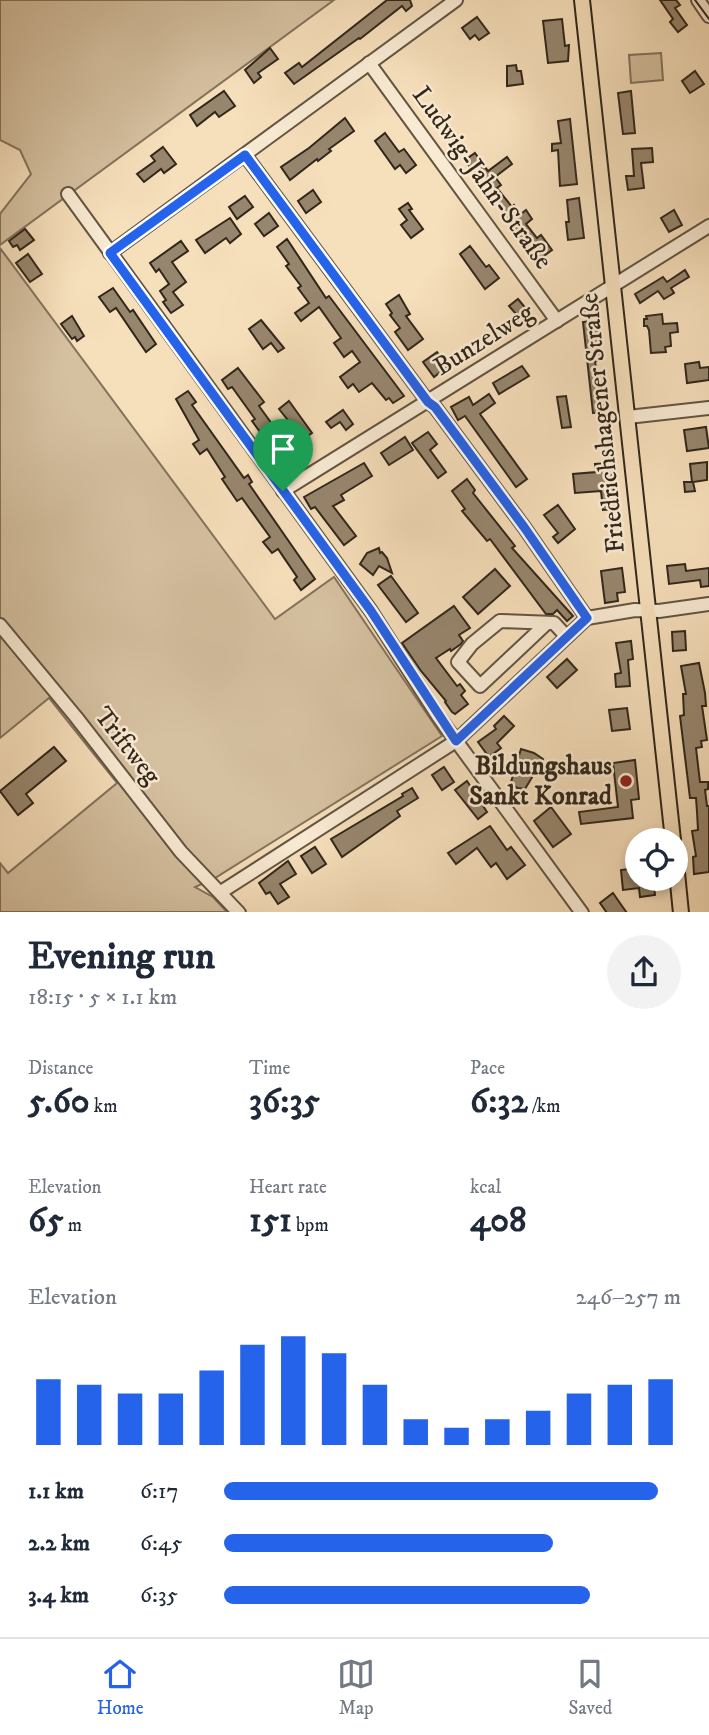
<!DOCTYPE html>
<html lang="en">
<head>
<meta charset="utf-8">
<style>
  body { margin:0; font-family:"IM FELL DW Pica",serif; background:#f2f2f3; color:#1f2937; height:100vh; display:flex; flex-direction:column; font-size:26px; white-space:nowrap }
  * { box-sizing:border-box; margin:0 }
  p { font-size:23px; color:#747a83 }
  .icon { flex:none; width:38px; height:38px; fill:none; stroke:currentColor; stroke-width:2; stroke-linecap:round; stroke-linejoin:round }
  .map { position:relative; height:912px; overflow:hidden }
  .panel { display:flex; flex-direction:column; background:#fff; flex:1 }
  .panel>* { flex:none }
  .buttons { position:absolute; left:625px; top:828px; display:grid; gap:14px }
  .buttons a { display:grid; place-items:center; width:63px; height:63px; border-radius:50%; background:#fff; box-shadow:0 4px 10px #0003; font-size:35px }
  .pin { position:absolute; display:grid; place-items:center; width:60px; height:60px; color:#fff; margin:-72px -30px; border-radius:50% 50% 50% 0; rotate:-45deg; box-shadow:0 0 7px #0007 }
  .pin .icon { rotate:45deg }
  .round { display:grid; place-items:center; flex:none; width:74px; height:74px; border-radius:37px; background:#f2f2f3 }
  .overview { display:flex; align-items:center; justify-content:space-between; height:119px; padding:0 28px }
  h1 { font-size:38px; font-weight:800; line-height:52px }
  .figures { display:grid; grid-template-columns:repeat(3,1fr); gap:10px; height:119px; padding:7px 28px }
  .figures div { display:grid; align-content:center }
  .figures b { font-size:35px; font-weight:800 }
  .figures small { font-size:19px; font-weight:400 }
  .figures p { font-size:19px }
  .chart { height:196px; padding:14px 28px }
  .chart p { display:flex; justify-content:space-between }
  .chart svg { width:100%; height:126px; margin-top:7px; stroke:#2563eb; stroke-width:6 }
  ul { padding:0 28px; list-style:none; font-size:23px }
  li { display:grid; grid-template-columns:112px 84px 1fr; align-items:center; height:52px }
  li i { height:18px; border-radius:9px; background:#2563eb }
  .menu { display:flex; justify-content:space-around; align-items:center; height:98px; border-top:2px solid #e0e1e3; background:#fff; font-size:19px; color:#747a83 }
  .menu a { display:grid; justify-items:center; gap:4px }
  .menu .selected { color:#2563eb }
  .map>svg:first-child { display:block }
  .green { fill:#d5c0a0; stroke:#83735d; stroke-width:2 }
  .building { fill:#97866e; stroke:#31261a; stroke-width:2 }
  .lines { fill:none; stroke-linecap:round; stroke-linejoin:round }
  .minor-casing { stroke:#625442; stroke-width:16 }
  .major-casing { stroke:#31261a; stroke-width:18 }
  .minor { stroke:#f9ead3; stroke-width:12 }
  .major { stroke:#f6dfbb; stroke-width:14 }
  .tram { stroke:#31261a; stroke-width:2 }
  .route-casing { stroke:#fff; stroke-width:14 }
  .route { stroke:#2563eb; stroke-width:9 }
  .poi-dot { fill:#8f2418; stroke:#f9ead3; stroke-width:2.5 }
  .labels { text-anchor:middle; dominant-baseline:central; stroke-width:5; stroke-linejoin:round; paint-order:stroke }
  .street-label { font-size:26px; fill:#31261a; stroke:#f9ead3 }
  .poi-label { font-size:26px; font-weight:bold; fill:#31261a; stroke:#f9ead3; text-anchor:end }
</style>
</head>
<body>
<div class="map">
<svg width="709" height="913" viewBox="0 0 709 913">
  <rect width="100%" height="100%" fill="#f6dfbb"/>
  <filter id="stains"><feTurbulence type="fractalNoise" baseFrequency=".00286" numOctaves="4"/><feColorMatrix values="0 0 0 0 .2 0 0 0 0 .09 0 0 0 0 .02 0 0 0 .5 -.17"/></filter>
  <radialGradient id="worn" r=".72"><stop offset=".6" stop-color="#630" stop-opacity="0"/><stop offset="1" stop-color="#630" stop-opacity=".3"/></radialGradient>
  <g class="green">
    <path d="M0 0H334L0 245V214L31 174 20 150 0 140Z"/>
    <path d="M661 53 663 80 631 83 629 55Z"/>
    <path d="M0 248 275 619 334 577 442 736 215 878 195 887 213 897 227 912H0V863L8 873 117 783 49 698 0 738Z"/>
  </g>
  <g class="building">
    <path d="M387 0H410L412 6 406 11 402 6 360 39 359 38 294 84 285 73 299 63 302 67Z"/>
    <path d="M660 0H676L680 5 675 8 687 25 678 32 670 22 673 19Z"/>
    <path d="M477 17 489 33 479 40 475 35 470 39 462 28Z"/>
    <path d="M562 19 565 46 569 45 568 61 548 63 543 21Z"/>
    <path d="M270 48 278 59 258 73 261 77 254 83 245 70Z"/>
    <path d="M516 65 517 71H521L523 84 507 86V66Z"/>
    <path d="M695 71 704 84 690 93 682 81Z"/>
    <path d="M224 91 235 106 219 117 215 112 197 126 190 115Z"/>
    <path d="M631 91 635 133 623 134 618 93Z"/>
    <path d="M345 118 354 131 329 149 331 151 318 161 317 159 290 180 281 167 309 148Z"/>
    <path d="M570 119 577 184 560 186 558 150 552 151V144L561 143 558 121Z"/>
    <path d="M385 133 399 152 404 149 416 165 406 173 400 165 395 169 375 141Z"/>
    <path d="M163 147 176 164 164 173 161 169 144 182 137 174 155 161 151 156Z"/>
    <path d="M652 148 653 162 641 163 644 188 628 190 626 176H634L632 149Z"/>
    <path d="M475 153 488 171 507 157 512 164 495 177 501 185 497 188 512 207 514 205 521 214 526 210 532 219 526 224 537 238 541 235 552 250 537 261 510 224 512 222 499 204 497 206 492 200 465 160Z"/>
    <path d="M313 190 321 202 306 213 298 201Z"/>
    <path d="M245 196 253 207 237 219 229 207Z"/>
    <path d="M579 198 584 238 568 240 566 222H569L567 200Z"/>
    <path d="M408 203 412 209 409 210 423 229 411 238 401 225 407 220 399 209Z"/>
    <path d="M674 210 682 225 669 232 661 218Z"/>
    <path d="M269 213 278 226 264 236 255 224Z"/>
    <path d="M230 218 241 234 230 243 226 238 205 253 196 240Z"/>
    <path d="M25 229 34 240 20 250 17 245 13 247 9 241Z"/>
    <path d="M287 239 326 298 329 296 404 396 393 403 389 398 386 400 372 383 359 392 353 384 348 388 340 377 360 362 352 351 344 357 334 343 341 338 319 307 301 321 295 313 309 303 298 288 301 286 286 266 289 264 277 247Z"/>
    <path d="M181 241 188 251 172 262 186 282 173 292 183 305 171 313 163 302 166 300 160 291 169 284 159 269 156 272 150 263Z"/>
    <path d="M470 246 486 267 489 265 499 278 485 289 460 254Z"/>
    <path d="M28 254 42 274 30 282 16 263Z"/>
    <path d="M685 270 689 277 671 288 674 293 664 299 658 291 640 303 635 294 663 277 667 282Z"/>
    <path d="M113 288 130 312 133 310 156 344 146 352 116 308 110 312 99 297Z"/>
    <path d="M399 295 410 314 406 316 423 339 408 350 395 332 400 328 390 315 392 313 386 304Z"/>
    <path d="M518 299 532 316 520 323 515 317 517 315 509 306Z"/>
    <path d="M662 314 663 324 677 323 678 332 670 333 671 346 665 347 666 352 651 353 649 330 647 326H644V319H647L646 316Z"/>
    <path d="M72 316 84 336 77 341 75 337 72 339 61 324Z"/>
    <path d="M261 320 284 348 278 352 271 343 263 349 249 329Z"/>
    <path d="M597 320 600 361H595L597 376 602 375 605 412 593 413 583 322Z"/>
    <path d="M437 352 448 366 434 377 423 362Z"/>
    <path d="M699 362 700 368 709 367V380L687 383 685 364Z"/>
    <path d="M522 366 529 376 499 394 493 383Z"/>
    <path d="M238 368 264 402 259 406 272 424 260 432 252 421 255 419 232 387 228 389 222 380Z"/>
    <path d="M188 391 196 402 192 405 244 478 248 475 252 482 249 484 315 579 301 590 294 580 297 577 278 549 272 553 263 542 270 537 242 498 237 501 222 479 225 477 207 449 200 454 193 444 199 440 176 399Z"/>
    <path d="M489 394 495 403 480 414 527 479 516 487 465 416 458 420 451 407 469 397 473 405Z"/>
    <path d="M566 396 571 427 562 428 557 397Z"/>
    <path d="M289 401 312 433 302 440 298 434 295 437 291 430 294 428 279 409Z"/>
    <path d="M343 410 353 424 346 430 340 422 331 428 326 422Z"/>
    <path d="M706 427 709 448 687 451 684 430Z"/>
    <path d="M428 432 437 444 430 450 446 472 438 478 412 443Z"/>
    <path d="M405 437 413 450 389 465 381 453Z"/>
    <path d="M707 462V480L693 482 695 491 685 492 684 482H692L690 464Z"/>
    <path d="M364 463 372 476 341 495 344 500 333 506 356 536 344 545 315 507 311 509 304 497Z"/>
    <path d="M611 463 616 509 603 510 601 491 575 493 573 474 596 472 595 464Z"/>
    <path d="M467 479 475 490 473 493 515 546 512 548 573 616 567 621 557 610 553 614H546L490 539 487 541 462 511 465 509 452 491Z"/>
    <path d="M558 505 575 529 558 543 553 537 558 533 544 515Z"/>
    <path d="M379 548 380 553 382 552 387 558 392 573 379 566 373 575 360 564 367 553Z"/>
    <path d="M685 564 686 571 709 568V586L701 587 700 580 669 584 667 566Z"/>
    <path d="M622 568 625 592 617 593 618 601 605 603 601 571Z"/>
    <path d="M495 569 510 586 478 614 463 597Z"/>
    <path d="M391 576 418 613 406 622 378 585Z"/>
    <path d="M454 606 470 628 459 635 463 641 461 644 451 651 450 649 436 658 457 686 460 684 465 691 461 695 468 704 455 714 452 712 445 702 446 701 421 671 402 643Z"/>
    <path d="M685 631 686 650 673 651 672 632Z"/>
    <path d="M631 641 633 659 628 660 630 686 616 687 615 674 621 673 616 643Z"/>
    <path d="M567 659 577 670 557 688 547 677Z"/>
    <path d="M699 663 705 693 706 706H702L707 740 701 741 702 747 696 748 700 782H708V789L705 790 707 806H709V872L694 874 693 857 696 856 692 831 698 830 697 812 696 798H690L680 716 684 715 683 694H686L681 666Z"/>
    <path d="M627 708 630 729 612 731 609 710Z"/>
    <path d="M504 716 514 726 497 743 501 748 489 757 478 742 496 729 494 726Z"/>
    <path d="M54 747 66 761 26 794 33 803 18 815 0 791Z"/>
    <path d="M521 749 534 753 543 759 525 789 517 788 511 782Z"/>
    <path d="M635 760 639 799 631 800 633 818 581 824 579 812 618 807 613 763Z"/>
    <path d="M444 767 454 782 442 790 432 775Z"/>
    <path d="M467 781 487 812 478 819 455 790Z"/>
    <path d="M412 788 418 798 397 811 400 816 342 857 331 839 403 796 402 794Z"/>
    <path d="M551 807 571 834 553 847 534 821Z"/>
    <path d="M490 826 507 850 511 847 525 865 507 879 496 863 491 867 477 848 456 864 448 853Z"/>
    <path d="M315 847 326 864 312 873 301 856Z"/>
    <path d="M288 861 296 874 280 884 289 897 278 904 270 892 266 894 259 883Z"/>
    <path d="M637 868V878H653L655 895 640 897 639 888 623 890 621 870Z"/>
    <path d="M613 893 622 906 627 913H607L600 903Z"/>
  </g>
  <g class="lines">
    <defs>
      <g id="minor">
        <path d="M698 0 709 16"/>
        <path d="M369 63 557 321"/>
        <path d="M245 155 428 402 435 407 524 527 587 618"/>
        <path d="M68 194 371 611 438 716 582 913"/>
        <path d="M110 253 456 0"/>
        <path d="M628 417 709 408"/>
        <path d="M283 491 709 226"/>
        <path d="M547 623 480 686 458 662 472 644 500 621 554 623 566 636"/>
        <path d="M0 625 76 717 181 852 239 913"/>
        <path d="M221 892 456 741 587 618 635 610 659 611 709 604"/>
      </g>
      <g id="major">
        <path d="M582 0 673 840"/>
        <path d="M676 863 681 913"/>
      </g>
    </defs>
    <use href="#minor" class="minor-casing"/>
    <use href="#major" class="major-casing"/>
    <use href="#minor" class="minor"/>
    <use href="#major" class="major"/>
    <path class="tram" d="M695 0 709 19"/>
  </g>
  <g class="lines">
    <defs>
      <path id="route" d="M245 155 428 402 435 407 524 527 587 618 456 741 371 611 110 253Z"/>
    </defs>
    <use href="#route" class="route-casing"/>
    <use href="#route" class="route"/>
  </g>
  <circle class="poi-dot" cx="626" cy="781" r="7"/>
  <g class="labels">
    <g class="street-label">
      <text transform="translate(482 178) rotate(54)">Ludwig-Jahn-Straße</text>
      <text transform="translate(484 340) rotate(-32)">Bunzelweg</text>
      <text transform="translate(603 423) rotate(-96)">Friedrichshagener Straße</text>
      <text transform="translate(127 746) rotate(52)">Triftweg</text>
    </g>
    <g class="poi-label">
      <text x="612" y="766">Bildungshaus<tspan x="612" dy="30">Sankt Konrad</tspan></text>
    </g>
  </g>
  <rect width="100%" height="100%" filter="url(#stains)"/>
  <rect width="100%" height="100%" fill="url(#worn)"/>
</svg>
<div class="buttons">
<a><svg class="icon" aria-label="locate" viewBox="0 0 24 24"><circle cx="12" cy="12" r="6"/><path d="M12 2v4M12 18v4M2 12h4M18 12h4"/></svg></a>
</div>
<div class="pin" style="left:283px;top:491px;background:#1e9e55"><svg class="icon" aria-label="arrive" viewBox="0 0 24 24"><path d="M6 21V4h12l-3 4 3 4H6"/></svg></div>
</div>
<section class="panel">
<div class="overview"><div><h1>Evening run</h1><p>18:15 · 5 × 1.1 km</p></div><a class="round"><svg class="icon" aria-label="share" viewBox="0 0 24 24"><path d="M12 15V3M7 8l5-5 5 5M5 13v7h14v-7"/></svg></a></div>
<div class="figures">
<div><p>Distance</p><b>5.60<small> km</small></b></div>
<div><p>Time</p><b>36:35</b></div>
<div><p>Pace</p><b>6:32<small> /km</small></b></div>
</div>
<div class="figures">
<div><p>Elevation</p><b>65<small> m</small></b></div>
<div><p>Heart rate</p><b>151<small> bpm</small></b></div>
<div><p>kcal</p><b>408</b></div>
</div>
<div class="chart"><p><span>Elevation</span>246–257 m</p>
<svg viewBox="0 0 160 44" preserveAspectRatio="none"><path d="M5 44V21M15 44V23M25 44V26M35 44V26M45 44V18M55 44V9M65 44V6M75 44V12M85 44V23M95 44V35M105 44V38M115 44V35M125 44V32M135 44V26M145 44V23M155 44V21"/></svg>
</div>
<ul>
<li><b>1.1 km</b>6:17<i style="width:95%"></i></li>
<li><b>2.2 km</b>6:45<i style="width:72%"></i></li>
<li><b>3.4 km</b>6:35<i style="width:80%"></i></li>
</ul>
</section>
<nav class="menu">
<a class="selected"><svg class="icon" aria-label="home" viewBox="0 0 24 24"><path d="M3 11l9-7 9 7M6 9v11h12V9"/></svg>Home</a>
<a><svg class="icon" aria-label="map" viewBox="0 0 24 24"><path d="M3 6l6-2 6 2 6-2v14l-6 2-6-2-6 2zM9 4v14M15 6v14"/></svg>Map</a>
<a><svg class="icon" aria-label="saved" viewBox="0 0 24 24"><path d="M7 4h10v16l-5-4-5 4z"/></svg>Saved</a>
</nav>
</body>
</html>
